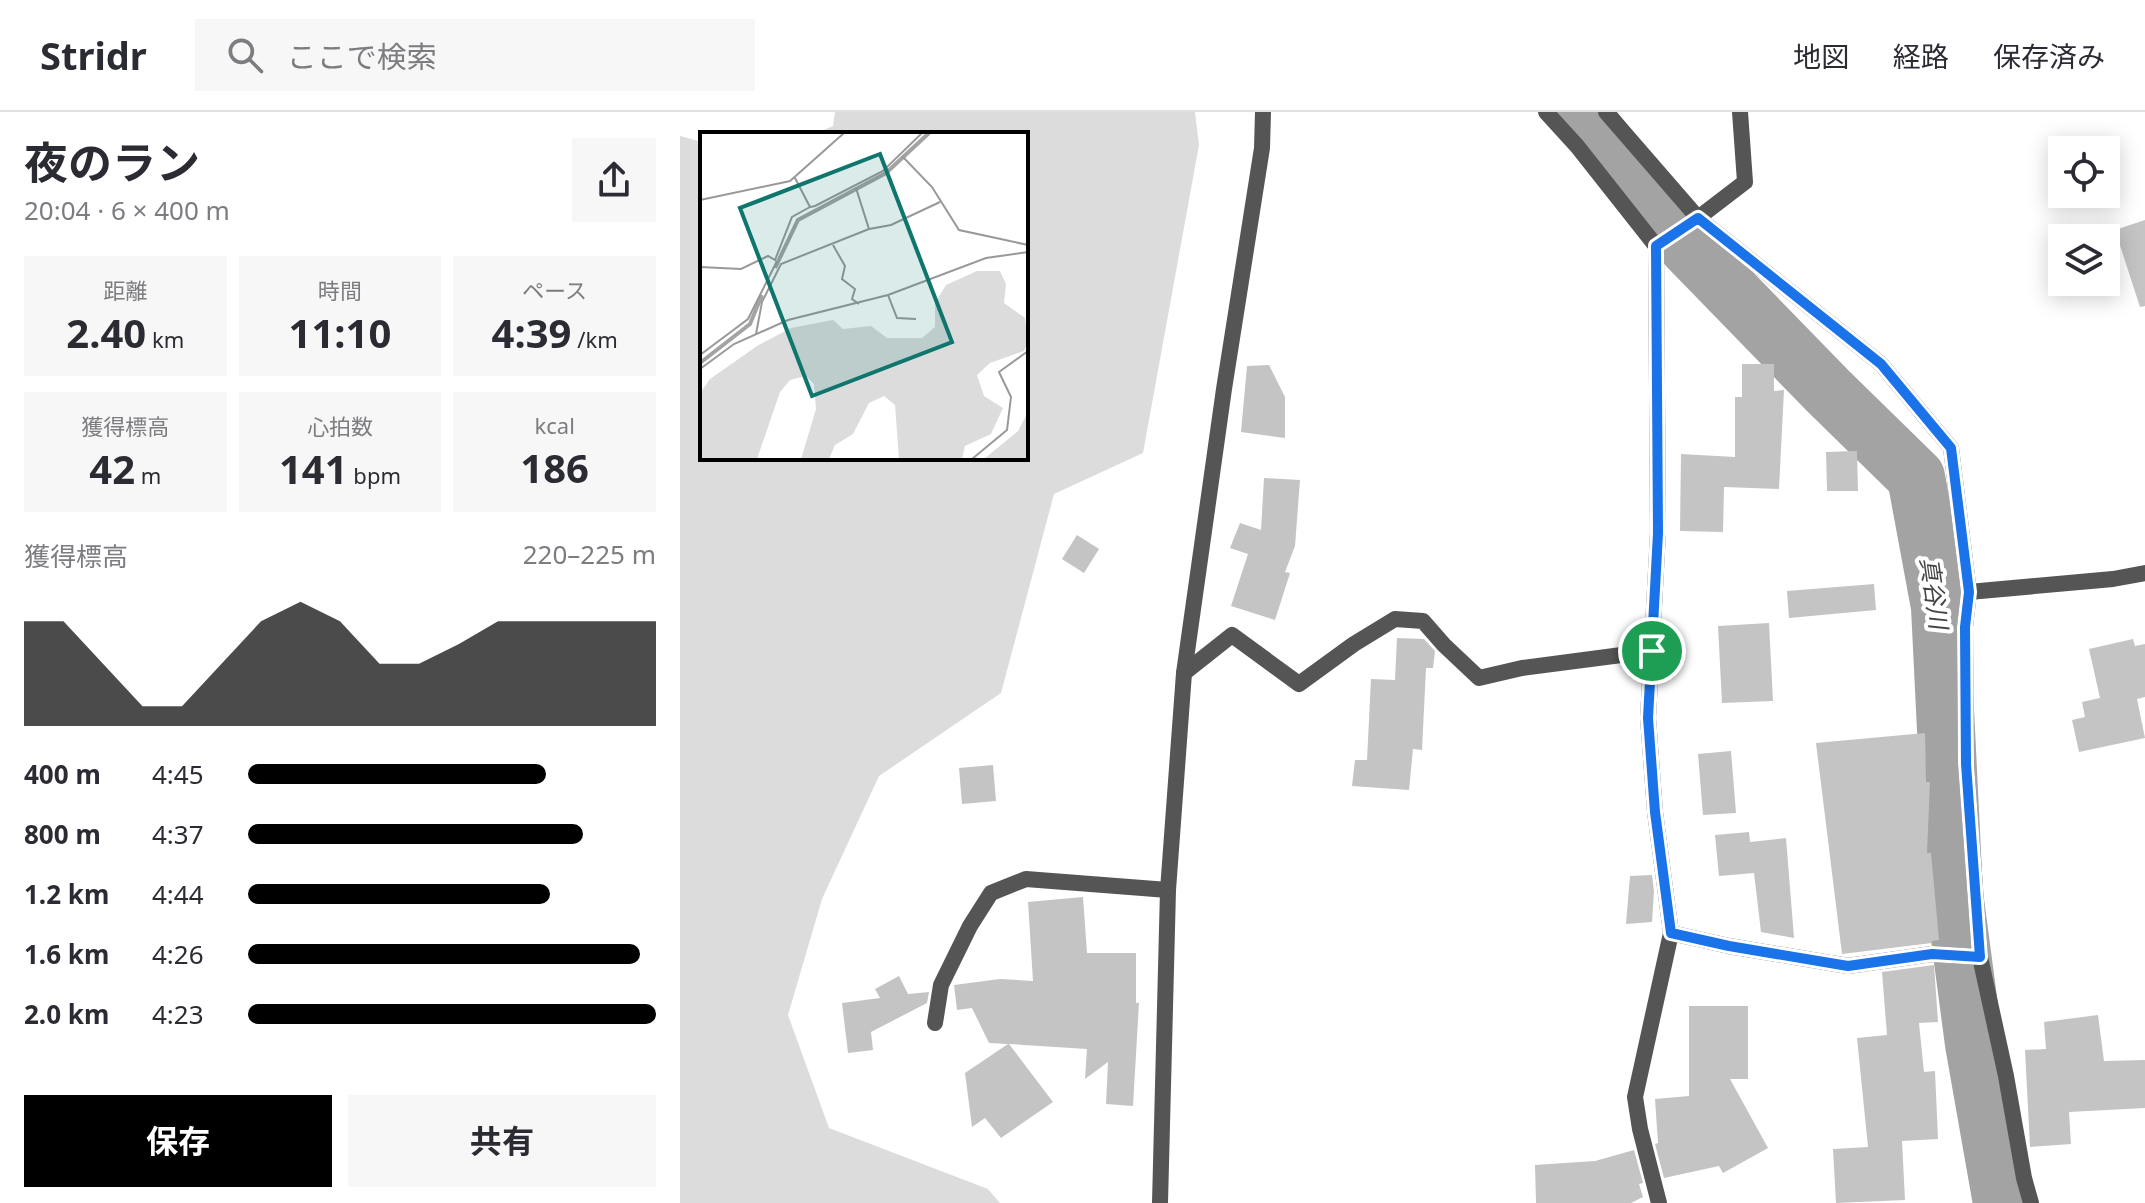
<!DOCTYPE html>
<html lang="ja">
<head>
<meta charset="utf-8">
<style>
  body { margin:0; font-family:"Noto Sans","Noto Sans JP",sans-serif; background:#f7f7f7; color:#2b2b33; height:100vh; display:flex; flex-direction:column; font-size:30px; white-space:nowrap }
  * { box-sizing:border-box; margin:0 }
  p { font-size:26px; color:#7c7c81 }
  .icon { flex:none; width:44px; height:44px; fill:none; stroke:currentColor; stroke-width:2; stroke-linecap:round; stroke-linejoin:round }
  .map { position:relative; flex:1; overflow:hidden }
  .panel { display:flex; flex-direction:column; background:#fff; width:680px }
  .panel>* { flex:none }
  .tools { position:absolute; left:1368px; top:24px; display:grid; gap:16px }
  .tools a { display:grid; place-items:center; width:72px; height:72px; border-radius:0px; background:#fff; box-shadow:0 4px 20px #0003; font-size:40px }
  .pin { position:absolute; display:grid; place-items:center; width:68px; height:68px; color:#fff; margin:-34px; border:4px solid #fff; border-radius:50%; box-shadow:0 2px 8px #0007 }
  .round { display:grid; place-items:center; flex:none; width:84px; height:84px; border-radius:0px; background:#f7f7f7 }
  .overview { display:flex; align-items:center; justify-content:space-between; height:136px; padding:0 24px }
  h1 { font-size:44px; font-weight:700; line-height:60px }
  .figures { display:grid; grid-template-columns:repeat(3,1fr); gap:12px; height:136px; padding:8px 24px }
  .figures div { display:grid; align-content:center; border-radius:0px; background:#f7f7f7; text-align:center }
  .figures b { font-size:40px; font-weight:700 }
  .figures small { font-size:22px; font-weight:400 }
  .figures p { font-size:22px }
  .chart { height:224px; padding:16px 24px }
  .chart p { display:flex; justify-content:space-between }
  .chart svg { width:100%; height:144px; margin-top:8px; fill:#000; opacity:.7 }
  .primary-button { display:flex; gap:16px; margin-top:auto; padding:16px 24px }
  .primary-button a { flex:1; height:92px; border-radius:0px; background:#000; color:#fff; font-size:32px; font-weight:700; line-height:92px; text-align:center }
  .primary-button a+a { background:#f7f7f7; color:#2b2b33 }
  ul { padding:0 24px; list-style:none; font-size:26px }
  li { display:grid; grid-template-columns:128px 96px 1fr; align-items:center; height:60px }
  li i { height:20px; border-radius:10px; background:#000 }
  header { display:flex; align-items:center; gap:48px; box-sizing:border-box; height:112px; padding:0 40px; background:#fff; border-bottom:2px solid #e1e1e2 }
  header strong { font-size:38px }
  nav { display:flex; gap:44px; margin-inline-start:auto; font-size:28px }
  .search { width:560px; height:72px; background:#f7f7f7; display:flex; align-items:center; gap:20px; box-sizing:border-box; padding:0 28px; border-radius:0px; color:#7c7c81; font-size:30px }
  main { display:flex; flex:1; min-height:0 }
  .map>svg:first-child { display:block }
  .green { fill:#dcdcdc }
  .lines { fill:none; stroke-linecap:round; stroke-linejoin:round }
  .river { stroke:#a3a3a3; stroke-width:58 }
  .building { fill:#c4c4c4 }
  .minor { stroke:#555; stroke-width:16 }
  .tertiary { stroke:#555; stroke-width:16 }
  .route-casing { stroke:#fff; stroke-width:16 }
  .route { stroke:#1a73e8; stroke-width:10 }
  .labels { text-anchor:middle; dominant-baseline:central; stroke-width:8; stroke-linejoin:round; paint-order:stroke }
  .water-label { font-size:24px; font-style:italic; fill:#444; stroke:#fff }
  .inset-river { fill:none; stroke:#a3a3a3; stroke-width:4 }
  .inset-road { fill:none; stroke:#999; stroke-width:2 }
  .view { fill:#0f766e; fill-opacity:0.15; stroke:#0f766e; stroke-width:4 }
  .inset-edge { fill:none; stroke:#000; stroke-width:4 }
</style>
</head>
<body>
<header>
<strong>Stridr</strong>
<div class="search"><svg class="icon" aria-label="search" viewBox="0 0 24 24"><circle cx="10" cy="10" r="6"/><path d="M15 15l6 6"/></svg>ここで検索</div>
<nav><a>地図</a><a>経路</a><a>保存済み</a></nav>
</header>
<main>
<section class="panel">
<div class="overview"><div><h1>夜のラン</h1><p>20:04 · 6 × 400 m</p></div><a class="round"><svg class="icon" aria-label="share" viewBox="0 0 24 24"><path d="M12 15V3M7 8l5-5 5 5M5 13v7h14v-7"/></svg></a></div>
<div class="figures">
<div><p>距離</p><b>2.40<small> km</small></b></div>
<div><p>時間</p><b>11:10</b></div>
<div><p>ペース</p><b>4:39<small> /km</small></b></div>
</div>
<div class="figures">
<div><p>獲得標高</p><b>42<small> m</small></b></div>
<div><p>心拍数</p><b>141<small> bpm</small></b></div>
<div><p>kcal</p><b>186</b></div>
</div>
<div class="chart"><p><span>獲得標高</span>220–225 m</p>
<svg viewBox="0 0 160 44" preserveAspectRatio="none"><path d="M0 44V12L10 12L20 25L30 38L40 38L50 25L60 12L70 6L80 12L90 25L100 25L110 19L120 12L130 12L140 12L150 12L160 12V44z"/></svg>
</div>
<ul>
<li><b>400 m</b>4:45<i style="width:73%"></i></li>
<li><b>800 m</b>4:37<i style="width:82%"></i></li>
<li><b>1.2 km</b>4:44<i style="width:74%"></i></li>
<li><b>1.6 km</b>4:26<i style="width:96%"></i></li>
<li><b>2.0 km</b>4:23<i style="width:100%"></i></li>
</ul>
<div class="primary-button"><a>保存</a><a>共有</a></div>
</section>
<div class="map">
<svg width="1465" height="1091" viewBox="0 0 1465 1091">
  <rect width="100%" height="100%" fill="#fff"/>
  <path class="green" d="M155 0H515L519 33 463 341 374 382 321 581 199 664 142 787 108 903 149 1016 308 1077 320 1091H0V24L22 30V346H346V22H135L153 14Z"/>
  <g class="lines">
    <path class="river" d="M900 0 1007 134 1148 279 1236 365 1260 495 1274 781 1294 932 1322 1091"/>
  </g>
  <g class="building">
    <path d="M1465 108V194L1460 195 1435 118Z"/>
    <path d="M1062 252H1094V279L1104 278 1099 377 1044 375 1043 420 1000 419 1001 342 1055 345V285H1062Z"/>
    <path d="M589 253 605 285V326L561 320 567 254Z"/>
    <path d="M1177 339 1178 379H1147L1146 340Z"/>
    <path d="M584 366 620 368 615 434 605 460 610 461 595 508 551 494 568 442 550 436 560 411 581 418Z"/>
    <path d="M397 423 419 437 404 461 382 447Z"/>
    <path d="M1194 472 1196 498 1109 506 1107 479Z"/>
    <path d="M1089 511 1093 589 1042 591 1038 514Z"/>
    <path d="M717 526 744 527 755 539 753 556H746L742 638 733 637 729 678 672 674 675 648H687L691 567 715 568Z"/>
    <path d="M1453 527 1455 534 1465 532V585L1457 587 1465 626 1399 640 1392 608 1405 605 1402 590 1420 586 1409 537Z"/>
    <path d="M1245 621 1246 670H1250L1247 741H1251L1259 828 1252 829V831L1162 842 1136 631Z"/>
    <path d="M1051 639 1056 701 1023 703 1018 642Z"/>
    <path d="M313 653 316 689 282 692 279 656Z"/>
    <path d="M1069 720 1070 730 1106 726 1114 826 1081 820 1074 761 1039 764 1035 723Z"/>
    <path d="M972 763 974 779 972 810 946 812 950 764Z"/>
    <path d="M403 785 407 841H456V891H459L453 994 426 992 428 950 405 967 407 937 329 932 373 990 321 1026 305 1006 292 1015 285 961 328 932 309 931 292 896 277 898 274 873 320 867 353 869 348 790Z"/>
    <path d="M1254 853 1258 910 1239 911 1244 960 1255 959 1258 1027 1222 1029 1225 1088 1156 1091 1153 1037 1188 1035 1177 926 1207 923 1202 860Z"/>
    <path d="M219 864 228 882 249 880 247 891 191 920 193 938 168 941 162 891 200 886 195 877Z"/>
    <path d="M1009 894H1068V967H1050L1088 1036 1043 1061 1039 1054 984 1066 975 1032 978 1031 975 987 1009 984Z"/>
    <path d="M1418 903 1424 949 1465 948V996L1389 1000 1391 1032 1350 1035 1345 938 1366 937 1364 910Z"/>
    <path d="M954 1038 963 1071 959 1072 963 1085 951 1091H856L855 1053 915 1049Z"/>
  </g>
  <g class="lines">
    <g class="minor">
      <path d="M866 0 897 34 976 134 978 421 968 606 975 700 991 821"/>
      <path d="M926 0 1018 106 976 134"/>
      <path d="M1060 0 1065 70 1018 106 1201 252 1271 336 1289 480"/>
      <path d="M504 561 552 523 619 572 674 532 715 507 743 509 764 533 799 566 842 556 972 539"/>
      <path d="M255 911 261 873 290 814 311 781 346 767 488 778"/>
      <path d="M979 1091 960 1017 955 985 991 821 1049 834 1168 854 1252 842 1300 845"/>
      <path d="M1351 1091 1344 1066 1326 964 1300 845 1286 652 1285 515 1289 480 1433 467 1465 461"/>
    </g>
    <path class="tertiary" d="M480 1091 488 778 504 561 544 277 582 36 583 0"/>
  </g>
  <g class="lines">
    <defs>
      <path id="route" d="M1018 106 1201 252 1271 336 1289 480 1285 515 1286 652 1300 845 1252 842 1168 854 1049 834 991 821 975 700 968 606 978 421 976 134Z"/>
    </defs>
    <use href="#route" class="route-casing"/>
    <use href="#route" class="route"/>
  </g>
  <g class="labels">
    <g class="water-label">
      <text transform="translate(1255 481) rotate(82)">真谷川</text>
    </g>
  </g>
  <g transform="translate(20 20)">
    <rect width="328" height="328" fill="#fff"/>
    <path d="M277 139H300L306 152 304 171 325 186 328 210 324 219 290 231 277 243 284 264 303 276 291 302 265 314 262 327H199L195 273 184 264 169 271 153 302 135 313 129 327H101L116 277 114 252 106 244 90 248 80 260 57 327H0V261L10 247 57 214 91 196 133 188 143 197 171 194 187 206H222L235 195V171L246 153ZM328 280V327H284L318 299Z" fill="#dcdcdc"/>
    <path class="inset-river" d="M75 136 98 88 186 41 229 1M0 231 50 192 62 163"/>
    <path class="inset-road" d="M202 24 232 55 259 98 328 113M95 46 110 75 115 74 183 39 222 1M156 56 169 97 191 93 240 70M0 68 90 49 144 1M133 113 145 134 142 147 155 157 152 167 159 172M0 135 41 137 68 124 75 128 92 85 110 75M188 163 197 186 216 187M56 202 62 170 81 132 169 97M0 223 48 187 77 129M0 237 34 212 88 188 188 163 286 126 328 120M272 327 307 298 311 265 299 240 328 219"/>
    <path class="view" d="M180 22 252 210 112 264 40 76Z"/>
    <rect width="328" height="328" class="inset-edge"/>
  </g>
</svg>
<div class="tools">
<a><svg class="icon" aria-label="locate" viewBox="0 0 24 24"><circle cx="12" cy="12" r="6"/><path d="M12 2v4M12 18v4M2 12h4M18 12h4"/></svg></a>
<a><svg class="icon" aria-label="layers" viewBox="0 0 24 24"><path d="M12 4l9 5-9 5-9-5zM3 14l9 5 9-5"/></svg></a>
</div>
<div class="pin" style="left:972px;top:539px;background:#1e9e55"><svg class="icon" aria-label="arrive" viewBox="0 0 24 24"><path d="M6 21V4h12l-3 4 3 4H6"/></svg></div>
</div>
</main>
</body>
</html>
